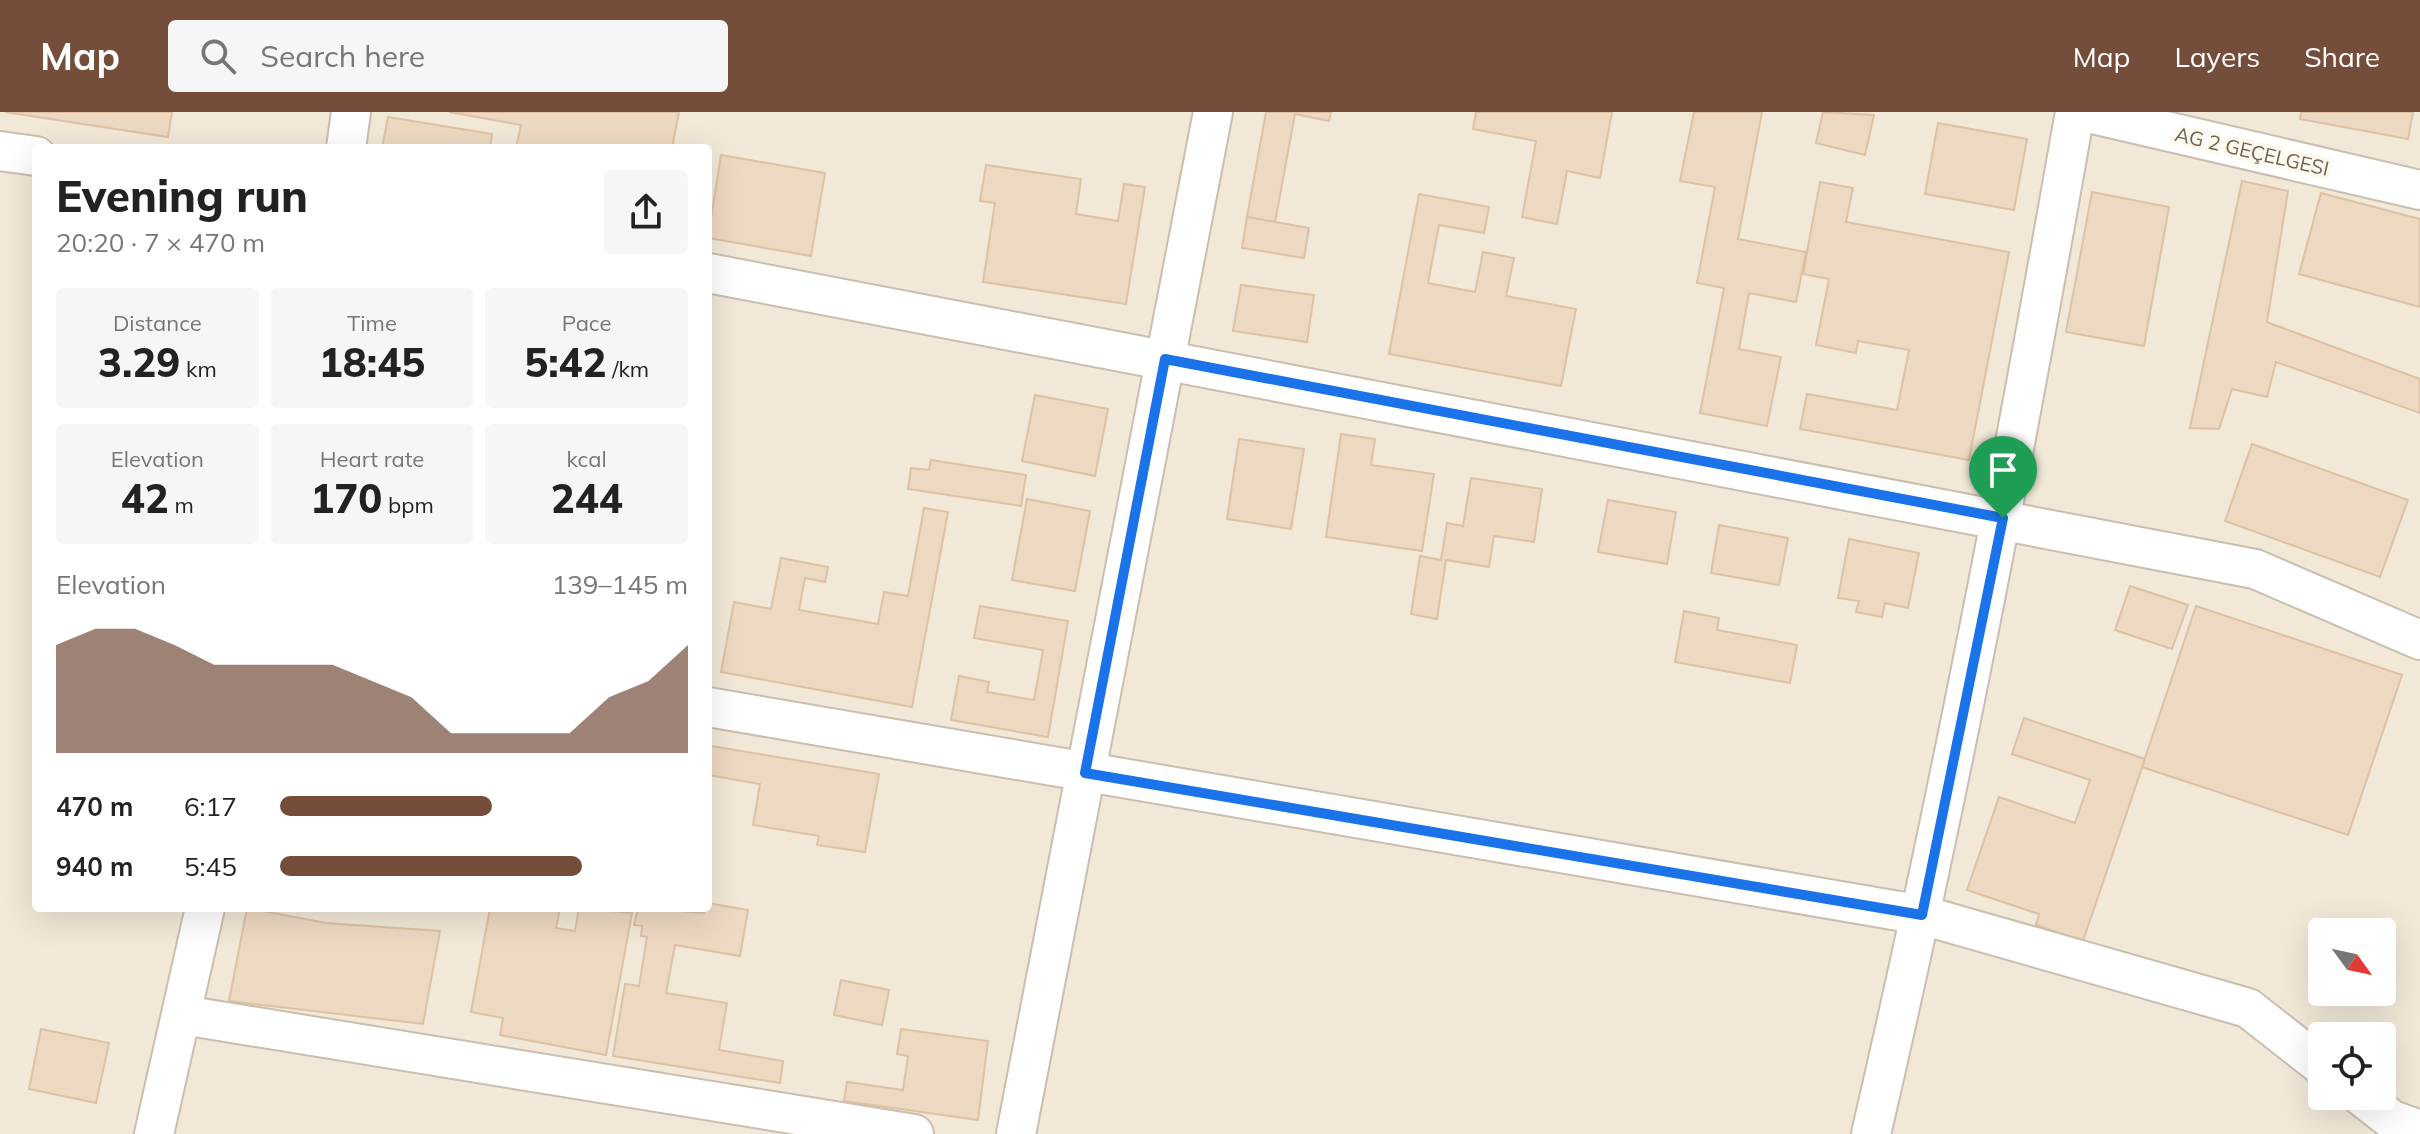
<!DOCTYPE html>
<html lang="en">
<head>
<meta charset="utf-8">
<style>
  body { margin:0; font-family:Mulish,sans-serif; background:#f6f6f6; color:#222; height:100vh; display:flex; flex-direction:column; font-size:30px; white-space:nowrap }
  * { box-sizing:border-box; margin:0 }
  p { font-size:26px; color:#767676 }
  .icon { flex:none; width:44px; height:44px; fill:none; stroke:currentColor; stroke-width:2; stroke-linecap:round; stroke-linejoin:round }
  .map { position:relative; flex:1; overflow:hidden }
  .sheet { position:absolute; left:32px; top:32px; width:680px; height:768px; display:flex; flex-direction:column; background:#fff; border-radius:8px; box-shadow:0 8px 32px #0002 }
  .sheet>* { flex:none }
  .needle { width:52px; rotate:123deg }
  .buttons { position:absolute; left:2308px; top:806px; display:grid; gap:16px }
  .buttons a { display:grid; place-items:center; width:88px; height:88px; border-radius:8px; background:#fff; box-shadow:0 8px 32px #0002; font-size:40px }
  .pin { position:absolute; display:grid; place-items:center; width:68px; height:68px; color:#fff; margin:-82px -34px; border-radius:50% 50% 50% 0; rotate:-45deg; box-shadow:0 0 8px #0007 }
  .pin .icon { rotate:45deg }
  .round { display:grid; place-items:center; flex:none; width:84px; height:84px; border-radius:8px; background:#f6f6f6 }
  .summary { display:flex; align-items:center; justify-content:space-between; height:136px; padding:0 24px }
  h1 { font-size:44px; font-weight:800; line-height:60px }
  .stats { display:grid; grid-template-columns:repeat(3,1fr); gap:12px; height:136px; padding:8px 24px }
  .stats div { display:grid; align-content:center; border-radius:8px; background:#f6f6f6; text-align:center }
  .stats b { font-size:40px; font-weight:800 }
  .stats small { font-size:22px; font-weight:400 }
  .stats p { font-size:22px }
  .chart { height:224px; padding:16px 24px }
  .chart p { display:flex; justify-content:space-between }
  .chart svg { width:100%; height:144px; margin-top:8px; fill:#744e3b; opacity:.7 }
  ul { padding:0 24px; list-style:none; font-size:26px }
  li { display:grid; grid-template-columns:128px 96px 1fr; align-items:center; height:60px }
  li i { height:20px; border-radius:10px; background:#744e3b }
  header { display:flex; align-items:center; gap:48px; box-sizing:border-box; height:112px; padding:0 40px; background:#744e3b; color:#fff }
  header strong { font-size:38px }
  nav { display:flex; gap:44px; margin-inline-start:auto; font-size:28px }
  .search { width:560px; height:72px; background:#f6f6f6; display:flex; align-items:center; gap:20px; box-sizing:border-box; padding:0 28px; border-radius:8px; color:#767676; font-size:30px }
  .map>svg:first-child { display:block }
  .residential { fill:#f1e8d7; fill-rule:evenodd }
  .building { fill:#edd8c2; stroke:#dec1a4; stroke-width:2 }
  .lines { fill:none; stroke-linecap:round; stroke-linejoin:round }
  .minor-casing { stroke:#cbbeaf; stroke-width:42 }
  .minor { stroke:#fff; stroke-width:38 }
  .route-casing { stroke:#fff; stroke-width:16 }
  .route { stroke:#1a73e8; stroke-width:10 }
  .labels { text-anchor:middle; dominant-baseline:central; stroke-width:8; stroke-linejoin:round; paint-order:stroke }
  .street-label { font-size:20px; fill:#725f4e; stroke:#fdf9ee }
</style>
</head>
<body>
<header>
<strong>Map</strong>
<div class="search"><svg class="icon" aria-label="search" viewBox="0 0 24 24"><circle cx="10" cy="10" r="6"/><path d="M15 15l6 6"/></svg>Search here</div>
<nav><a>Map</a><a>Layers</a><a>Share</a></nav>
</header>
<div class="map">
<svg width="2420" height="1022" viewBox="0 0 2420 1022">
  <rect width="100%" height="100%" fill="#faf5e8"/>
  <path class="residential" d="M0 0H2420V1022H0ZM36 36H708V796H36ZM2322 820H2382V880H2322ZM2322 924H2382V984H2322Z"/>
  <g class="building">
    <path d="M5 0H172L168 25Z"/>
    <path d="M449 0H679L672 36H516L521 13Z"/>
    <path d="M1266 0H1331L1329 9 1295 2 1275 110 1247 105Z"/>
    <path d="M1476 0H1612L1600 66 1567 59 1557 112 1522 105 1536 29 1473 17Z"/>
    <path d="M1694 0H1762L1738 127 1806 140 1796 190 1749 181 1739 237 1781 245 1767 314 1700 301 1724 176 1697 171 1715 75 1680 69Z"/>
    <path d="M1823 0 1874 3 1865 43 1816 31Z"/>
    <path d="M2301 0H2413L2408 27 2300 7Z"/>
    <path d="M388 5 492 22 490 36H382Z"/>
    <path d="M1938 11 2027 27 2014 98 1925 82Z"/>
    <path d="M721 43 825 61 811 144 708 126Z"/>
    <path d="M986 53 1081 67 1076 102 1118 109 1124 72 1145 75 1126 192 983 170 995 91 980 89Z"/>
    <path d="M2242 69 2288 79 2267 210 2420 267V301L2276 250 2267 285 2232 277 2219 317 2190 316Z"/>
    <path d="M1820 70 1853 76 1846 110 2009 140 1969 348 1800 317 1807 282 1897 298 1909 238 1858 229 1856 241 1816 233 1829 167 1803 162Z"/>
    <path d="M2092 80 2169 95 2144 234 2066 220Z"/>
    <path d="M2321 81 2420 107V195L2299 162Z"/>
    <path d="M1419 82 1489 95 1484 121 1439 113 1428 171 1475 180 1483 140 1514 146 1506 184 1576 197 1561 274 1389 242Z"/>
    <path d="M1247 105 1309 116 1304 146 1242 136Z"/>
    <path d="M1241 173 1314 183 1307 230 1233 219Z"/>
    <path d="M1035 283 1108 297 1095 364 1022 349Z"/>
    <path d="M1341 322 1375 327 1371 353 1434 362 1422 439 1326 425Z"/>
    <path d="M1239 327 1304 337 1291 417 1227 407Z"/>
    <path d="M2252 332 2408 388 2380 465 2225 409Z"/>
    <path d="M931 348 1026 363 1021 394 908 377 911 356 929 358Z"/>
    <path d="M1471 366 1542 377 1534 430 1494 424 1489 455 1446 448 1437 507 1411 502 1420 444 1441 448 1447 411 1463 414Z"/>
    <path d="M1027 387 1090 399 1075 479 1012 468Z"/>
    <path d="M1608 388 1676 400 1667 452 1598 440Z"/>
    <path d="M924 396 948 400 912 595 721 560 734 490 771 497 781 446 828 455 825 470 805 466 799 498 878 512 884 480 908 484Z"/>
    <path d="M1719 413 1788 426 1779 473 1711 461Z"/>
    <path d="M1849 427 1919 441 1908 496 1885 491 1882 505 1856 500 1859 489 1838 486Z"/>
    <path d="M2130 474 2188 493 2172 537 2115 518Z"/>
    <path d="M980 494 1068 509 1048 625 951 608 959 564 989 570 987 580 1034 588 1043 538 974 526Z"/>
    <path d="M2196 494 2402 563 2348 723 2142 655Z"/>
    <path d="M1684 499 1719 506 1717 518 1797 533 1790 571 1675 550Z"/>
    <path d="M2024 606 2145 647 2083 829 2036 813 2039 802 1967 778 1999 685 2075 711 2090 668 2012 642Z"/>
    <path d="M711 634 879 662 865 740 817 733 819 724 753 713 760 672 708 663Z"/>
    <path d="M708 791 748 798 740 844 675 833 666 881 727 891 719 938 783 949 780 971 613 944 625 872 639 874 647 825 641 824 642 814 634 813 638 796 704 801Z"/>
    <path d="M247 796 326 811 440 819 423 912 229 889Z"/>
    <path d="M490 796H560L556 816 575 819 579 796 632 801 606 943 500 923 503 906 471 900Z"/>
    <path d="M841 868 889 878 882 913 834 903Z"/>
    <path d="M41 917 109 931 96 991 29 977Z"/>
    <path d="M901 917 988 929 978 1008 844 989 847 970 903 978 908 944 897 942Z"/>
  </g>
  <g class="lines">
    <defs>
      <g id="minor">
        <path d="M2084 0 2420 78"/>
        <path d="M346 36 351 0"/>
        <path d="M0 39 36 44"/>
        <path d="M708 161 2255 457 2420 528"/>
        <path d="M708 595 1922 803 2248 896 2322 954"/>
        <path d="M183 903 914 1022"/>
        <path d="M2361 984 2392 1008 2420 1018"/>
        <path d="M154 1022 205 796"/>
        <path d="M1016 1022 1213 0"/>
        <path d="M1871 1022C1950 683 2015 343 2075 0"/>
      </g>
    </defs>
    <use href="#minor" class="minor-casing"/>
    <use href="#minor" class="minor"/>
  </g>
  <g class="lines">
    <defs>
      <path id="route" d="M1165 247 2003 406 1922 803 1085 661Z"/>
    </defs>
    <use href="#route" class="route-casing"/>
    <use href="#route" class="route"/>
  </g>
  <g class="labels">
    <g class="street-label">
      <text transform="translate(2252 39) rotate(13)">AG 2 GEÇELGESI</text>
    </g>
  </g>
</svg>
<div class="buttons">
<a><svg class="needle" viewBox="-14 -14 28 28"><path d="M0-13l5 13h-10z" fill="#e53935"/><path d="M0 13l5-13h-10z" fill="#767676"/></svg></a>
<a><svg class="icon" aria-label="locate" viewBox="0 0 24 24"><circle cx="12" cy="12" r="6"/><path d="M12 2v4M12 18v4M2 12h4M18 12h4"/></svg></a>
</div>
<div class="pin" style="left:2003px;top:406px;background:#1e9e55"><svg class="icon" aria-label="arrive" viewBox="0 0 24 24"><path d="M6 21V4h12l-3 4 3 4H6"/></svg></div>
<section class="sheet">
<div class="summary"><div><h1>Evening run</h1><p>20:20 · 7 × 470 m</p></div><a class="round"><svg class="icon" aria-label="share" viewBox="0 0 24 24"><path d="M12 15V3M7 8l5-5 5 5M5 13v7h14v-7"/></svg></a></div>
<div class="stats">
<div><p>Distance</p><b>3.29<small> km</small></b></div>
<div><p>Time</p><b>18:45</b></div>
<div><p>Pace</p><b>5:42<small> /km</small></b></div>
</div>
<div class="stats">
<div><p>Elevation</p><b>42<small> m</small></b></div>
<div><p>Heart rate</p><b>170<small> bpm</small></b></div>
<div><p>kcal</p><b>244</b></div>
</div>
<div class="chart"><p><span>Elevation</span>139–145 m</p>
<svg viewBox="0 0 160 44" preserveAspectRatio="none"><path d="M0 44V11L10 6L20 6L30 11L40 17L50 17L60 17L70 17L80 22L90 27L100 38L110 38L120 38L130 38L140 27L150 22L160 11V44z"/></svg>
</div>
<ul>
<li><b>470 m</b>6:17<i style="width:52%"></i></li>
<li><b>940 m</b>5:45<i style="width:74%"></i></li>
</ul>
</section>
</div>
</body>
</html>
